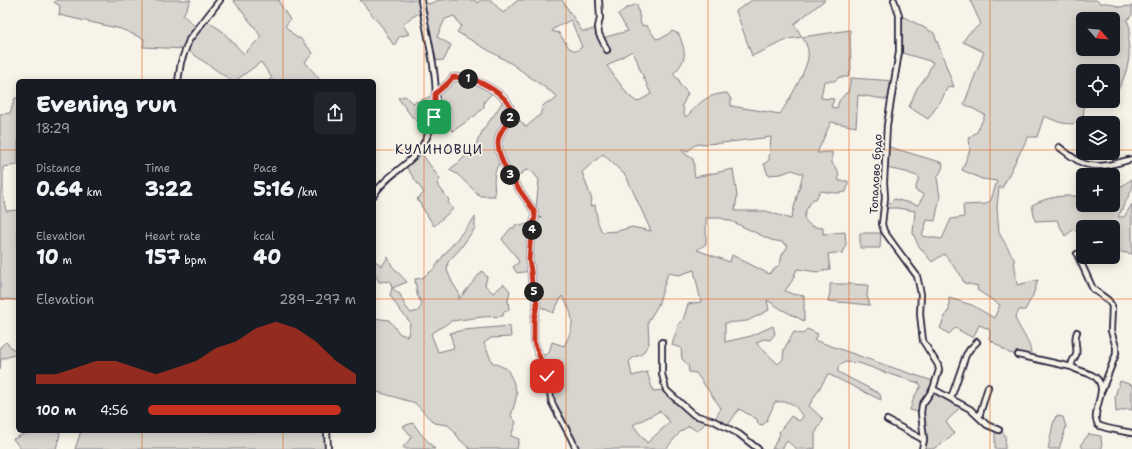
<!DOCTYPE html>
<html lang="en">
<head>
<meta charset="utf-8">
<style>
  body { margin:0; font-family:"Shantell Sans",sans-serif; background:#20242c; color:#f1f3f6; height:100vh; display:flex; flex-direction:column; font-size:15px; white-space:nowrap }
  * { box-sizing:border-box; margin:0 }
  p { font-size:13px; color:#9ea1a6 }
  .icon { flex:none; width:22px; height:22px; fill:none; stroke:currentColor; stroke-width:2; stroke-linecap:round; stroke-linejoin:round }
  .map { position:relative; flex:1; overflow:hidden }
  .sheet { position:absolute; left:16px; top:79px; width:360px; height:354px; display:flex; flex-direction:column; background:#171b24; border-radius:6px; box-shadow:0 2px 10px #0003 }
  .sheet>* { flex:none }
  .needle { width:26px; rotate:117deg }
  .tools { position:absolute; left:1076px; top:12px; display:grid; gap:8px }
  .tools a { display:grid; place-items:center; width:44px; height:44px; border-radius:6px; background:#171b24; box-shadow:0 2px 10px #0003; font-size:20px }
  .pin { position:absolute; display:grid; place-items:center; width:34px; height:34px; color:#fff; margin:-17px; border-radius:8px; box-shadow:0 2px 6px #0006 }
  .km { position:absolute; width:20px; height:20px; margin:-10px; border-radius:50%; background:#222; color:#fff; font-size:11px; line-height:20px; text-align:center }
  .round { display:grid; place-items:center; flex:none; width:42px; height:42px; border-radius:6px; background:#20242c }
  .summary { display:flex; align-items:center; justify-content:space-between; height:68px; padding:0 20px }
  h1 { font-size:22px; font-weight:800; line-height:30px }
  .figures { display:grid; grid-template-columns:repeat(3,1fr); gap:6px; height:68px; padding:4px 20px }
  .figures div { display:grid; align-content:center }
  .figures b { font-size:20px; font-weight:800 }
  .figures small { font-size:11px; font-weight:400 }
  .figures p { font-size:11px }
  .chart { height:112px; padding:8px 20px }
  .chart p { display:flex; justify-content:space-between }
  .chart svg { width:100%; height:72px; margin-top:4px; fill:#c8321e; opacity:.7 }
  ul { padding:0 20px; list-style:none; font-size:13px }
  li { display:grid; grid-template-columns:64px 48px 1fr; align-items:center; height:30px }
  li i { height:10px; border-radius:5px; background:#c8321e }
  .map>svg:first-child { display:block }
  .green { fill:#d8d5cf; stroke:#7d7c85; fill-rule:evenodd }
  .lines { fill:none; stroke-linecap:round; stroke-linejoin:round }
  .minor-casing { stroke:#22223b; stroke-width:8 }
  .minor { stroke:#f7f3e8; stroke-width:4.5 }
  .route-casing { stroke:#fff; stroke-width:8 }
  .route { stroke:#c8321e; stroke-width:5 }
  .grid { fill:none; stroke:#e8590c; stroke-width:1; stroke-opacity:0.55 }
  .labels { text-anchor:middle; dominant-baseline:central; stroke-width:3.5; stroke-linejoin:round; paint-order:stroke }
  .street-label { font-size:11px; fill:#22223b; stroke:#f7f3e8 }
  .quarter-label { font-size:13px; letter-spacing:1px; fill:#22223b; stroke:#f7f3e8 }
</style>
</head>
<body>
<div class="map">
<svg width="1132" height="449" viewBox="0 0 1132 449">
  <rect width="100%" height="100%" fill="#f7f3e8"/>
  <filter id="ink" filterUnits="userSpaceOnUse"><feTurbulence type="fractalNoise" baseFrequency=".025" numOctaves="2"/><feDisplacementMap in="SourceGraphic" scale="8" xChannelSelector="R" yChannelSelector="G"/><feConvolveMatrix kernelMatrix="1 2 1 2 8 2 1 2 1" color-interpolation-filters="sRGB"/></filter>
  <g filter="url(#ink)">
    <g class="green">
      <path d="M57 0H191L183 15 198 29 205 20 221 30 244 54 261 37 256 29 233 0H280L279 2 290 20 285 26 297 38H300L313 53 305 62 321 81H268L272 78 261 62 235 81H232L186 49 143 47 144 39 121 29 59 15 60 6 54 2Z"/>
      <path d="M360 0H421L429 4 439 0H475L477 3 480 0H491L503 13 518 0H562L582 31H588L598 27 602 38 628 31 618 14 625 9 637 4 641 25 647 26 656 39 664 37 672 31 679 34C685 52 689 58 673 74L679 80 680 85 688 93 682 106 684 109 683 112 686 117C701 102 705 95 727 93L731 99V106L780 114C788 102 807 70 808 57 809 49 806 43 802 37L789 39 752 56 736 11 752 0H825L794 24 802 37 850 30 851 69 848 77H840L834 81H824L821 98 834 99 831 107 837 108 839 101 846 93H848L851 78 895 81 891 100 858 95 856 127 831 122 817 153 832 152V163L838 171 839 181H848V185L846 192 836 193 820 191 816 199H813L806 210 804 218C809 227 814 227 823 228V234L845 232 846 244 843 254 835 253 828 254 830 269 818 272 797 269 792 281 785 291 792 294 804 296V321L781 309 767 300 769 310 747 321 725 323V342L751 336 773 326 775 334 770 340 763 339 756 343 778 364 783 359 784 349 794 332 803 334 807 329 818 334 814 340 891 367 936 382 933 388 963 404 946 422 954 433 950 438 933 449H922L921 413 910 410 914 397 921 386 919 383 892 375 859 363 845 362 838 367V372L880 394 881 400 828 374 809 406 823 419 815 434V449L809 448 808 449H797L787 441 782 449H772L780 434 779 432 791 416 799 421 803 417C794 403 791 401 775 402L767 420 763 425 758 424 757 419 739 409 726 428 714 421 721 408 696 373 689 372 688 365 682 359 681 348 672 345 679 323 683 320 688 304 701 302 694 270 679 275 668 273 658 305 648 322 649 344 641 355 634 357 629 362 632 376 647 372 653 391 666 390 694 415 709 420 697 431 689 426 680 432 666 449H576L552 403 547 376 539 357 549 353 552 342 564 346C575 326 575 316 562 296L553 313 537 305 531 271 517 273 513 267 519 262C515 253 507 247 502 239L511 228H514L516 224 519 226 533 223 535 217 542 218 535 216 539 180 532 171 526 170 513 180 502 159C492 172 494 181 495 196H480L457 174 449 170 458 163 474 148 483 130 496 112 505 98 511 110 526 127 540 115 543 106 546 103 552 102 558 97 512 64 457 32 461 26 454 16 445 19 437 37 451 45 444 60 432 61 423 11 409 19 403 25 409 34 399 37 394 46 383 28ZM571 20 582 47 576 51 569 48 559 33 552 31 553 29ZM632 51 637 60 639 67 651 94 637 102 628 95 607 66ZM771 137 769 160 764 164 768 175 781 174 792 170 803 174 791 219 766 211H735L737 196 733 169 695 177C693 171 695 165 693 159L684 153 681 149 688 151 695 145 701 144 722 143ZM603 154 626 176 651 231 632 227 618 231 602 232 598 223 595 205 590 206 592 200 582 172ZM706 218H721L733 222 771 240 782 242 788 246 782 255 780 264 769 274 732 255 730 262 697 250 706 244ZM660 411 670 422 647 443 633 425Z"/>
      <path d="M970 0H1096L1100 3H1109L1119 7 1132 6V15L1127 20 1130 28 1128 42C1132 59 1125 78 1116 93L1113 91V71H1083V86L1080 90 1084 105 1083 122C1066 126 1060 123 1044 116L1037 137H1028L1002 188 999 187 997 207 999 233 1014 259 1017 285 1038 280 1033 295 1025 310H1019L1015 318C1020 330 1030 341 1031 353L1026 357 1009 353 989 339 990 334 989 329 979 325 973 338 955 328 949 334 940 328 947 312 949 311V298L972 305 994 318 1000 305 977 290 978 286 964 283 960 274 944 254 932 262 918 245 913 233 915 211 897 208H884L894 199 918 205 924 195 915 190 919 177 906 172 886 168V146L943 163 942 169 937 178 940 197 935 221 927 220 922 236 942 239 951 219 964 217 963 205 986 204 991 200 997 181 982 179 962 170 970 150 969 137 977 132 985 115 964 104 984 52 963 42 968 34 981 24ZM1083 19H1113V49H1083Z"/>
      <path d="M899 15 910 20 934 33 954 87 948 86 942 99 928 119 909 107 917 88 926 77 933 62 899 52Z"/>
      <path d="M453 77 474 80 494 91 484 102V107L476 115 453 131 443 123 434 117 430 131 412 117 398 98 405 96 412 103C433 98 439 91 453 77Z"/>
      <path d="M15 98H18V165L3 167V194L6 211 18 210V300L0 299V114L10 113Z"/>
      <path d="M419 150 440 179 437 184 449 200 448 202 453 209 434 226 417 199 424 193 405 165Z"/>
      <path d="M1132 179V189L1118 217H1124L1132 204V254L1121 252 1113 254V227H1083V240L1074 229 1065 236 1057 220 1035 221 1032 205C1047 197 1066 194 1083 197V205H1113V192Z"/>
      <path d="M475 217V228L460 249 448 262 447 270 452 282 459 293V299L482 271 487 277 485 285 493 293 504 284 510 291 508 300 509 310 504 311 503 316 482 317 451 321 431 334 438 352 454 348 450 333 464 330 510 326 511 337 491 338 484 343 492 362 507 369 513 381 517 394 514 406 511 416 516 422 511 436 519 439 517 449H470L460 440 453 430 448 425 434 423 415 403 374 391V318L389 320 400 334 408 336 410 322 399 309 390 295 392 288 390 281 379 282 374 271V260L382 266 388 257 392 266 407 282 392 288 400 294 405 306 411 313 418 311 422 305 417 294 415 279 422 278 434 269 443 256Z"/>
      <path d="M860 233H881L880 248H860Z"/>
      <path d="M830 284H849L868 285 867 296 870 305 828 301 830 292Z"/>
      <path d="M6 342 18 354 1 359 0 370V347Z"/>
      <path d="M1120 381 1132 385V410L1128 409 1116 412 1115 396Z"/>
      <path d="M1056 416 1063 417 1066 427 1059 449H1048L1053 424Z"/>
      <path d="M413 423 421 434 435 449H406L403 447 412 437 403 426Z"/>
      <path d="M997 429C1008 433 1005 438 1005 449H995V434Z"/>
      <path d="M31 431H59L60 434 56 449H21L13 439Z"/>
      <path d="M81 431H327L328 449H75Z"/>
      <path d="M1089 434 1101 436 1102 449H1083L1081 444Z"/>
    </g>
    <g class="lines">
      <defs>
        <g id="minor">
          <path d="M599 0 600 18 598 27 599 34 607 50"/>
          <path d="M894 0 899 15V52L887 125 884 182 885 198 882 224 884 231 894 245 917 276 921 294 920 314 923 341 938 365 939 370 933 389 922 405 921 413 924 440 922 449"/>
          <path d="M178 81 181 62 189 40 220 0"/>
          <path d="M435 94 448 83 453 77C460 77 468 78 474 80 487 85 516 100 510 116 507 126 497 133 498 144 499 166 522 192 534 211L535 217 531 233 529 260 531 271 532 285 536 296 537 305 534 320V342L547 376 552 403 571 438 576 449"/>
          <path d="M1059 147C1067 153 1076 161 1085 164 1100 169 1118 163 1132 159"/>
          <path d="M374 195C385 176 407 167 420 149 451 105 428 48 421 0"/>
          <path d="M1077 254 1093 289 1108 300 1112 306 1111 331 1116 347V354L1102 390"/>
          <path d="M662 342V374L666 390 694 415 714 421 739 434 758 449"/>
          <path d="M1018 355 1072 367C1080 372 1088 372 1095 377 1108 387 1096 403 1096 416 1095 419 1097 422 1098 425 1105 429 1123 431 1132 433"/>
          <path d="M1072 367C1070 361 1074 360 1076 355 1078 347 1073 340 1077 332"/>
          <path d="M933 389 970 409 987 425 999 430"/>
          <path d="M951 398 966 355 970 349 977 342"/>
          <path d="M979 417 988 387"/>
          <path d="M887 420 924 440"/>
          <path d="M327 431 328 449"/>
        </g>
      </defs>
      <use href="#minor" class="minor-casing"/>
      <use href="#minor" class="minor"/>
    </g>
  </g>
  <g class="lines" filter="url(#ink)">
    <defs>
      <path id="route" d="M434 117 435 110V94L448 83 453 77C460 77 468 78 475 80 487 85 516 100 510 116 507 126 497 133 498 144 499 166 522 192 534 211L535 217 531 233 529 260 531 271 532 285 536 296 537 305 534 320V342L547 376"/>
    </defs>
    <use href="#route" class="route-casing"/>
    <use href="#route" class="route"/>
  </g>
  <path class="grid" d="M142 0V81M283 0V81M424 0V449M566 0V449M708 0V449M849 0V449M990 0V449M0 150H18M374 150H1083M1113 150H1132M0 299H18M374 299H1132M142 431V449M283 431V449"/>
  <g class="labels">
    <g class="street-label">
      <text transform="translate(876 174) rotate(-87)">Топалово брдо</text>
    </g>
    <g class="quarter-label">
      <text x="439" y="149">КУЛИНОВЦИ</text>
    </g>
  </g>
</svg>
<div class="tools">
<a><svg class="needle" viewBox="-14 -14 28 28"><path d="M0-13l5 13h-10z" fill="#e53935"/><path d="M0 13l5-13h-10z" fill="#9ea1a6"/></svg></a>
<a><svg class="icon" aria-label="locate" viewBox="0 0 24 24"><circle cx="12" cy="12" r="6"/><path d="M12 2v4M12 18v4M2 12h4M18 12h4"/></svg></a>
<a><svg class="icon" aria-label="layers" viewBox="0 0 24 24"><path d="M12 4l9 5-9 5-9-5zM3 14l9 5 9-5"/></svg></a>
<a>+</a>
<a>−</a>
</div>
<div class="pin" style="left:434px;top:117px;background:#1e9e55"><svg class="icon" aria-label="arrive" viewBox="0 0 24 24"><path d="M6 21V4h12l-3 4 3 4H6"/></svg></div>
<div class="pin" style="left:547px;top:376px;background:#d93025"><svg class="icon" aria-label="check" viewBox="0 0 24 24"><path d="M5 12l5 5 9-10"/></svg></div>
<b class="km" style="left:468px;top:79px">1</b>
<b class="km" style="left:510px;top:118px">2</b>
<b class="km" style="left:510px;top:175px">3</b>
<b class="km" style="left:532px;top:230px">4</b>
<b class="km" style="left:534px;top:292px">5</b>
<section class="sheet">
<div class="summary"><div><h1>Evening run</h1><p>18:29</p></div><a class="round"><svg class="icon" aria-label="share" viewBox="0 0 24 24"><path d="M12 15V3M7 8l5-5 5 5M5 13v7h14v-7"/></svg></a></div>
<div class="figures">
<div><p>Distance</p><b>0.64<small> km</small></b></div>
<div><p>Time</p><b>3:22</b></div>
<div><p>Pace</p><b>5:16<small> /km</small></b></div>
</div>
<div class="figures">
<div><p>Elevation</p><b>10<small> m</small></b></div>
<div><p>Heart rate</p><b>157<small> bpm</small></b></div>
<div><p>kcal</p><b>40</b></div>
</div>
<div class="chart"><p><span>Elevation</span>289–297 m</p>
<svg viewBox="0 0 160 44" preserveAspectRatio="none"><path d="M0 44V38L10 38L20 34L30 30L40 30L50 34L60 38L70 34L80 30L90 22L100 18L110 10L120 6L130 10L140 18L150 30L160 38V44z"/></svg>
</div>
<ul>
<li><b>100 m</b>4:56<i style="width:93%"></i></li>
</ul>
</section>
</div>
</body>
</html>
